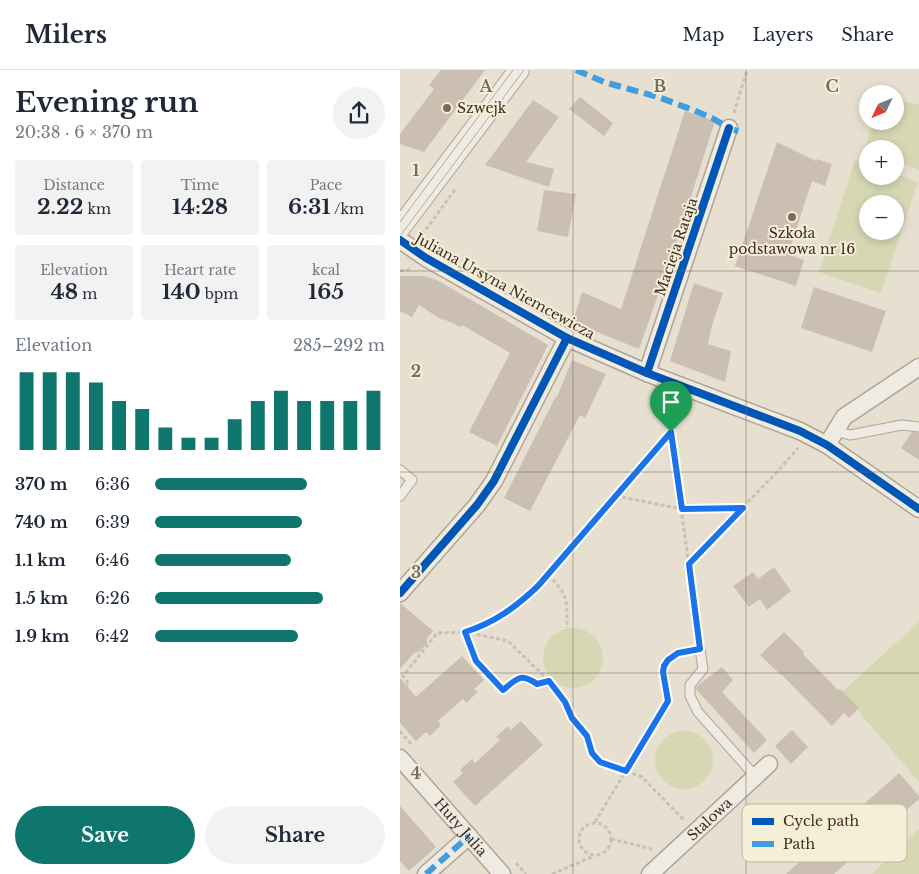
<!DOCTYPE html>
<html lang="en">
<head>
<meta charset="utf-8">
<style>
  body { margin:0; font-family:"Libre Baskerville",serif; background:#f2f2f3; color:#1f2937; height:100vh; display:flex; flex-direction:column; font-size:19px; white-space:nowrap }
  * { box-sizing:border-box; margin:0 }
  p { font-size:16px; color:#747a83 }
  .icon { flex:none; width:28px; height:28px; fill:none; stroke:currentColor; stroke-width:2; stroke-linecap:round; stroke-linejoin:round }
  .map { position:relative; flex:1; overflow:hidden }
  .sheet { display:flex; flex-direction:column; background:#fff; width:400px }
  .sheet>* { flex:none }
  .needle { width:32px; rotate:226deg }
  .buttons { position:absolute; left:459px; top:15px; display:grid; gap:10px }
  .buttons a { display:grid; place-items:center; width:45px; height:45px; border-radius:50%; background:#fff; box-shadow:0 2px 8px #0003; font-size:25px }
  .pin { position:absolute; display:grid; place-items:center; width:42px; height:42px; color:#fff; margin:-51px -21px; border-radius:50% 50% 50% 0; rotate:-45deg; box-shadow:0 0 5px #0007 }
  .pin .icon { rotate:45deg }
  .round { display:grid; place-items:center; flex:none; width:52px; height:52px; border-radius:26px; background:#f2f2f3 }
  .headline { display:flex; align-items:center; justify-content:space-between; height:85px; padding:0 15px }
  h1 { font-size:28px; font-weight:800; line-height:38px }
  .metrics { display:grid; grid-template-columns:repeat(3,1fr); gap:8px; height:85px; padding:5px 15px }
  .metrics div { display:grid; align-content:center; border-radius:5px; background:#f2f2f3; text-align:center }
  .metrics b { font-size:21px; font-weight:800 }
  .metrics small { font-size:14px; font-weight:400 }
  .metrics p { font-size:14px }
  .chart { height:140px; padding:10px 15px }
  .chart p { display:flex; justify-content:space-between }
  .chart svg { width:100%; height:90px; margin-top:5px; stroke:#0f766e; stroke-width:6 }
  .primary-button { display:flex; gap:10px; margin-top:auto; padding:10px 15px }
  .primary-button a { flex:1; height:58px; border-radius:30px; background:#0f766e; color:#fff; font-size:20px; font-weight:800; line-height:58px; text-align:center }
  .primary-button a+a { background:#f2f2f3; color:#1f2937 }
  ul { padding:0 15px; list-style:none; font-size:16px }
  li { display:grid; grid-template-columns:80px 60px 1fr; align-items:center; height:38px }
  li i { height:12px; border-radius:6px; background:#0f766e }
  header { display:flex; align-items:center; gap:30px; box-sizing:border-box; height:70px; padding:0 25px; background:#fff; border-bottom:1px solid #e0e1e3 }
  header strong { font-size:24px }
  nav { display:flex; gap:28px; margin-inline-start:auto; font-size:18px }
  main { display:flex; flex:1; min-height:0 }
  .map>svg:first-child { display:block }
  .green { fill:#d6d7b3; fill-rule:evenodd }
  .building { fill:#cbbfb2 }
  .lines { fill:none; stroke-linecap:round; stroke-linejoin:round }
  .service-casing { stroke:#ada599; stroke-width:11 }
  .minor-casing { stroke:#ada599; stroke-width:19 }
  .tertiary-casing { stroke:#ada599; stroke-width:22 }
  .path { stroke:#c8c2b9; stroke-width:3; stroke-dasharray:4 2.5; stroke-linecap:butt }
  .service { stroke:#efebe3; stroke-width:9 }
  .minor { stroke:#efebe3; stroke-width:16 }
  .tertiary { stroke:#efebe3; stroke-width:20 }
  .tram { stroke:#afaaa2; stroke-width:1 }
  .quiet { stroke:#3f9de0; stroke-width:6; stroke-dasharray:12 6; stroke-linecap:butt }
  .cycleway-casing { stroke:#f7eed8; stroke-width:11 }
  .cycleway { stroke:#0057b8; stroke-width:8 }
  .route-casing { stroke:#fff; stroke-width:10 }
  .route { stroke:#1a73e8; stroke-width:6 }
  .grid { fill:none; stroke:#786c5e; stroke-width:1; stroke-opacity:0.55 }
  .poi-dot { fill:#786c5e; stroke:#f7eed8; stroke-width:2 }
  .labels { text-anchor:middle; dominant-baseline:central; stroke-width:4; stroke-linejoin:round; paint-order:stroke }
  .poi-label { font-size:14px; fill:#3d2e20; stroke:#f7eed8; text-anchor:start }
  .street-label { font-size:14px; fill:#3d2e20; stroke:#f7eed8 }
  .key { fill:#f7eed8; stroke:#bfb4a1; stroke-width:1 }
  .key-label { font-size:14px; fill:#3d2e20 }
  .grid-label { font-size:16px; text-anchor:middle; font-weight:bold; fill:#786c5e; stroke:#f7eed8; stroke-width:4; stroke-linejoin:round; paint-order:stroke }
</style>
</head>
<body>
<header>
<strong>Milers</strong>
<nav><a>Map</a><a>Layers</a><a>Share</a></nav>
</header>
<main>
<section class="sheet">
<div class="headline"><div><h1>Evening run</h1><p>20:38 · 6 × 370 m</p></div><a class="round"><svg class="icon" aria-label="share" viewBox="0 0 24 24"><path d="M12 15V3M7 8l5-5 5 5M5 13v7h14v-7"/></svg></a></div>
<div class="metrics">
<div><p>Distance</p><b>2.22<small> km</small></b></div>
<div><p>Time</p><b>14:28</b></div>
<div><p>Pace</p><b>6:31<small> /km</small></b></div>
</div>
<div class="metrics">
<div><p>Elevation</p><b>48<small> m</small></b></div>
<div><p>Heart rate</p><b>140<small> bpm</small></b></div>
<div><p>kcal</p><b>165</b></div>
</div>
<div class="chart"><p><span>Elevation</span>285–292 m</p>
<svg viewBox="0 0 160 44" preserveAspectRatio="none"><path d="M5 44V6M15 44V6M25 44V6M35 44V11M45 44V20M55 44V24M65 44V33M75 44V38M85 44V38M95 44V29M105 44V20M115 44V15M125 44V20M135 44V20M145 44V20M155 44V15"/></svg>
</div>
<ul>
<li><b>370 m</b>6:36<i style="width:66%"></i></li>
<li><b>740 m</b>6:39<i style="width:64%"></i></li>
<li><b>1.1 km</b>6:46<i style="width:59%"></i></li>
<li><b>1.5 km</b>6:26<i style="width:73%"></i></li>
<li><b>1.9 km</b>6:42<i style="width:62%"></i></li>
</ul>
<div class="primary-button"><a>Save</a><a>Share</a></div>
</section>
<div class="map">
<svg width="519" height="804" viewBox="0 0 519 804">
  <rect width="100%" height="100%" fill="#e7e0d1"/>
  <g class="green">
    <path d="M495 29 519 35V100L495 91V79H468L467 82 464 81 473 51H495Z"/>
    <path d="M455 90 467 95 468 106H495V104L518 112 481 223 419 202ZM468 134H495V161H468Z"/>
    <path d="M519 552V712L442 622Z"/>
    <circle cx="173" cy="588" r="30"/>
    <circle cx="284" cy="690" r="29"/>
    <path d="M519 759V804H472Z"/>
  </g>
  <g class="building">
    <path d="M41 0H85L24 82 0 74V64L34 19 29 15Z"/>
    <path d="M180 27 213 53 204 66 169 39Z"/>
    <path d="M133 30 159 47 126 92 154 99 149 117 85 95Z"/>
    <path d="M285 41 315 51 275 177 239 279 173 252 182 222 221 239Z"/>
    <path d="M377 72 416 91 417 89 432 94 425 116 412 111 388 184 404 190 396 216 335 196Z"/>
    <path d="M144 120 176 124 168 167 137 161Z"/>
    <path d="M0 206H24L37 210 148 275 97 376 69 362 110 283 62 255 61 257 43 249 42 250 19 235 12 247 0 241Z"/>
    <path d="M294 213 323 223 312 255 308 274 331 281 325 312 270 291Z"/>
    <path d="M414 217 486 241 472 282 401 258Z"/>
    <path d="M172 290 206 304 185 348 180 345 130 441 104 428 156 326 157 327Z"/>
    <path d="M512 362 519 363V390L501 378Z"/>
    <path d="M374 497 391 521 367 540 360 529 349 537 333 516 353 502 358 509Z"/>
    <path d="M0 533 33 561 27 568V573L19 582 14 583 0 599Z"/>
    <path d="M384 562 404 582 403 584 438 620 440 619 459 638 449 648 444 643 432 656 382 605H381L360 585Z"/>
    <path d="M62 586 84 610 74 619 78 622 66 633 63 629 38 651 41 655 30 666 26 662 16 671 0 653V608L16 627Z"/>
    <path d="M322 597 333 610 322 622 367 670 354 683 296 619 297 616Z"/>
    <path d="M121 651 143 675 75 736 53 712 63 703 60 700 72 689 75 693 100 670 96 667 108 656 111 660Z"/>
    <path d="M392 660 408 677 391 694 375 676Z"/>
    <path d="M499 703 519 726V729L434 804H386Z"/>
    <path d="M0 736 36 777 9 801 0 791Z"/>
  </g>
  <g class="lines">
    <defs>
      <g id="service">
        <path d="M436 361 450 365 502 355 519 357"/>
        <path d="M0 400 12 410 0 426"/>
        <path d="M300 579 303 599 290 615V626L298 642 355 706"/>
      </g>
      <g id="minor">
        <path d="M0 170 26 188 167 268 247 303 400 361 427 375 519 439"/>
        <path d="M247 303 329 58"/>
        <path d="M427 375 444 347 519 297"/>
        <path d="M0 523 77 435 94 411 167 268"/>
        <path id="s1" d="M0 688 102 804"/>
        <path d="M26 804 69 766"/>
        <path id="s2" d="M250 804 369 694"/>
      </g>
      <path id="tertiary" d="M0 158 119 0"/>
    </defs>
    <use href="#service" class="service-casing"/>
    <use href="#minor" class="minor-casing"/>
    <use href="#tertiary" class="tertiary-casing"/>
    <g class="path">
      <path d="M334 43 347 0"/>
      <path d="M22 165 56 118"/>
      <path d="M0 201 11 199"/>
      <path d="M252 325 267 336"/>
      <path d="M266 329 299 568"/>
      <path d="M216 426 282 439 342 438"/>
      <path d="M289 493 376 403 398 378"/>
      <path d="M148 505C169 525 167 531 167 558"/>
      <path d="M66 562C93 553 117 536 138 517L271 361"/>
      <path d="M65 563 77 591 103 620C109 616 116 607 123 607 136 606 136 620 152 609"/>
      <path d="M0 622 9 614 3 606 37 563 65 562 108 571 149 611 160 624 165 632 168 643 187 666 192 683 200 692 242 707 285 751"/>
      <path d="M0 661 11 674"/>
      <path d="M195 752 268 631 263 602 264 596 273 585 288 581"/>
      <circle cx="195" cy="769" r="16"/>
      <path d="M211 769 252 779"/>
      <path d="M116 793 126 804"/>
      <path d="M152 804 194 786"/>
    </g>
    <use href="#service" class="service"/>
    <use href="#minor" class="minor"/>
    <use href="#tertiary" class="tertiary"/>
    <g class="tram">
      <path d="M0 152 113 0"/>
      <path d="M0 166 124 0"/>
    </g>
    <g class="quiet">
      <path d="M176 0 204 12 261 28 293 40 312 48 329 58 340 62"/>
      <path d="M26 804 69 766"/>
    </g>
    <defs>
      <g id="cycleway">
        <path d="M0 170 26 188 167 268 247 303 400 361 427 375 519 439"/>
        <path d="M247 303 329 58"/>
        <path d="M0 523 77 435 94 411 167 268"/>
      </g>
    </defs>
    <use href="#cycleway" class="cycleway-casing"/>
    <use href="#cycleway" class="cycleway"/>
  </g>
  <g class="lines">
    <defs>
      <path id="route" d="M271 362 282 439 343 438 289 494 300 579 278 583 268 590 264 596 263 602 268 631 226 701 200 692 192 683 187 666 172 648 165 632 149 611 137 614C120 602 117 609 103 620L76 591 65 562C94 553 116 537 138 516Z"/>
    </defs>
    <use href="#route" class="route-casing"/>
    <use href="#route" class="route"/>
  </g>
  <path class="grid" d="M173 0V804M346 0V804M0 201H519M0 402H519M0 603H519"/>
  <g class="poi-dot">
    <circle cx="47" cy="38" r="5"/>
    <circle cx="392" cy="147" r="5"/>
  </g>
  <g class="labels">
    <g class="poi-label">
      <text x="57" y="38">Szwejk</text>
      <text x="392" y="163" text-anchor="middle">Szkoła<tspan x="392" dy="16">podstawowa nr 16</tspan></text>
    </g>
    <g class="street-label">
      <text transform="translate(276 177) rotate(-71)">Macieja Rataja</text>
      <text transform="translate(105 216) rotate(29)">Juliana Ursyna Niemcewicza</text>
      <text stroke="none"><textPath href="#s2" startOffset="81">Stalowa</textPath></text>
      <text stroke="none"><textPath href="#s1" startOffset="92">Huty Julia</textPath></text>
    </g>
  </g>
  <rect x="342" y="734" width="165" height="58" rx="8" class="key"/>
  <rect x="352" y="748" width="22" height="7" fill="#0057b8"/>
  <rect x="352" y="771" width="22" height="6" fill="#3f9de0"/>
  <g class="key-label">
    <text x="383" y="756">Cycle path</text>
    <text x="383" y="779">Path</text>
  </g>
  <g class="grid-label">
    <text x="86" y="22">A</text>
    <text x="260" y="22">B</text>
    <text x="432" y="22">C</text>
    <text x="16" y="106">1</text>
    <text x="16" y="307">2</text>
    <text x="16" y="508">3</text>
    <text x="16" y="709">4</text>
  </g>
</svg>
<div class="buttons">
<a><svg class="needle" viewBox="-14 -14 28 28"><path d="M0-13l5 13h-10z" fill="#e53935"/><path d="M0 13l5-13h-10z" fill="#747a83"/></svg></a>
<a>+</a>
<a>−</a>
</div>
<div class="pin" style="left:271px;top:362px;background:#1e9e55"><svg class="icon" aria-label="arrive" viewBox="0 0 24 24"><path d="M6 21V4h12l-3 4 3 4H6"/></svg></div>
</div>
</main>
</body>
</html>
